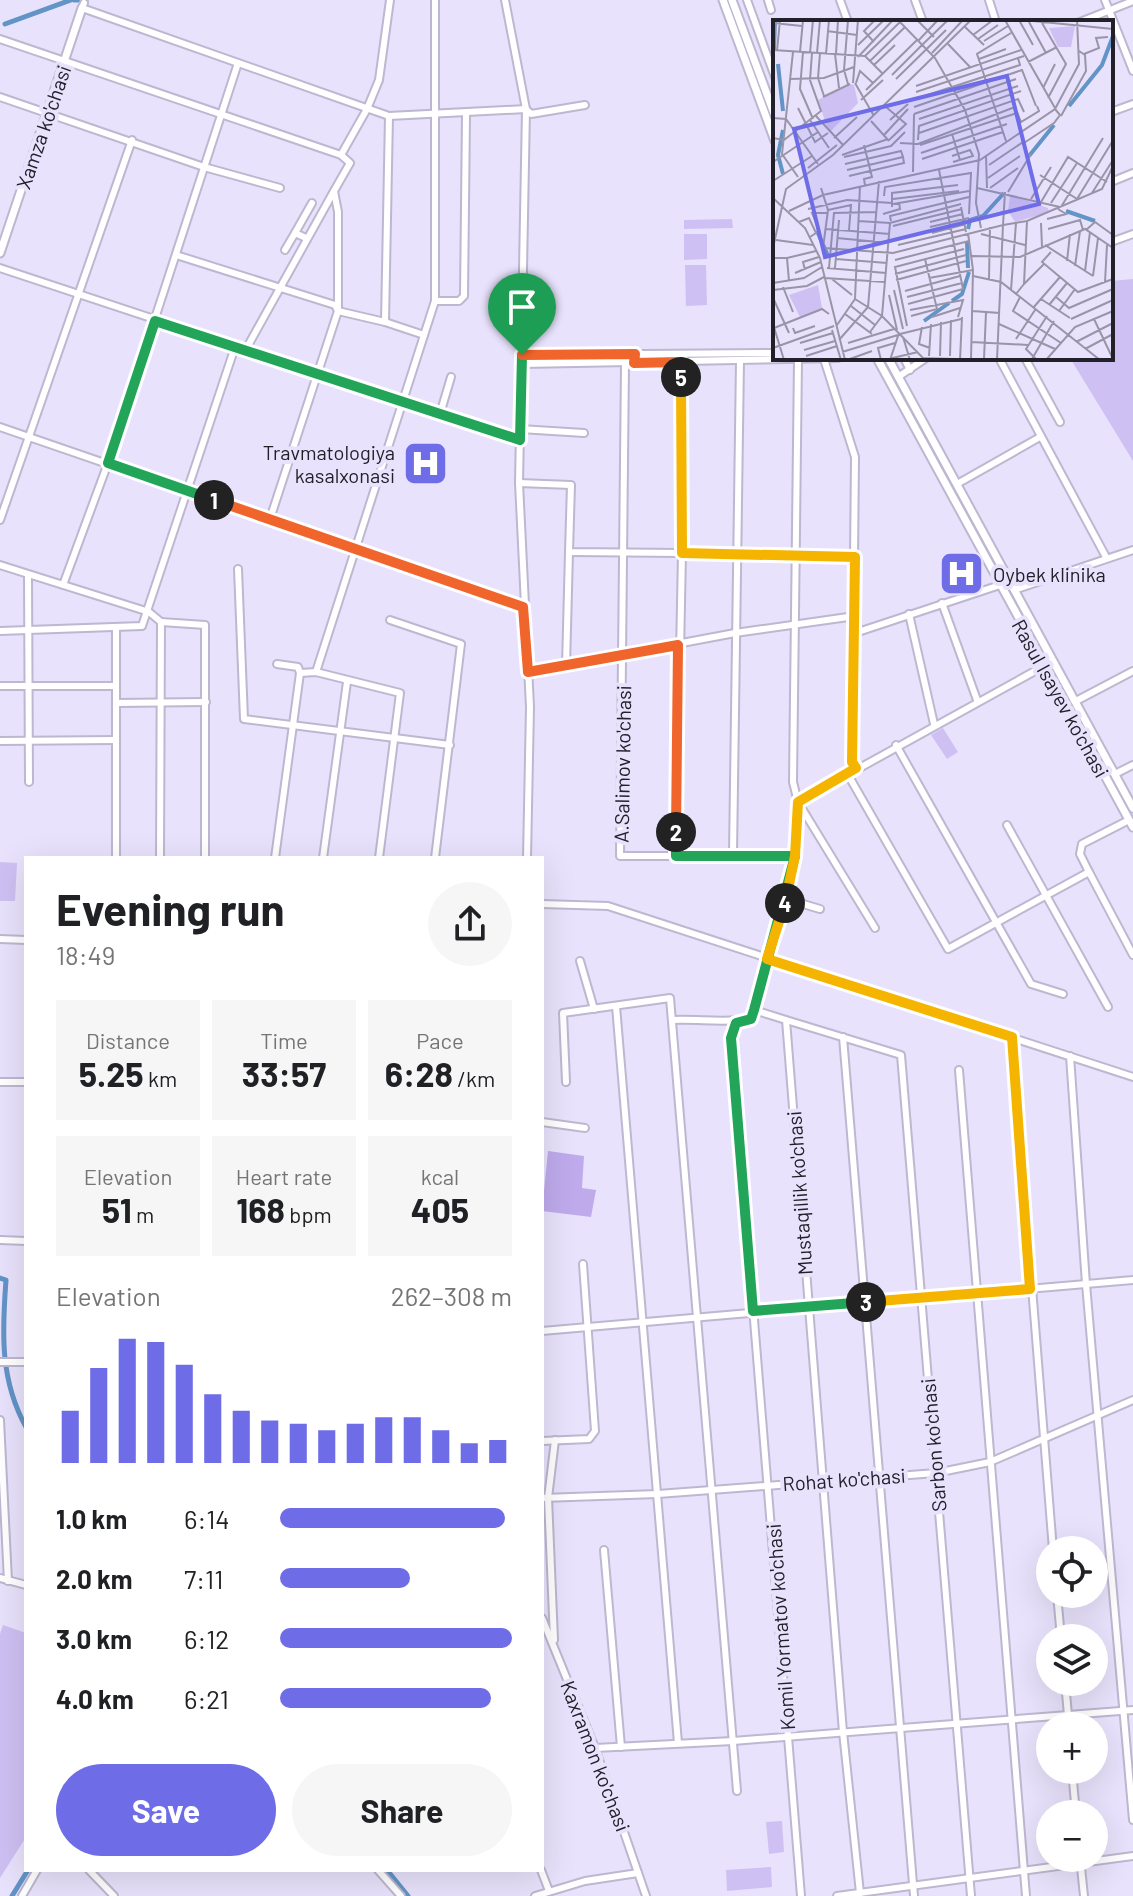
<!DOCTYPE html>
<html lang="en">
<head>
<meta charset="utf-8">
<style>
  body { margin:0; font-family:Barlow,sans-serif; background:#f6f6f6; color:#202124; height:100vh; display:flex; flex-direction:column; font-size:30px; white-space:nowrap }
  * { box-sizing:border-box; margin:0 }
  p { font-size:26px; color:#757577 }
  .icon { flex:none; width:44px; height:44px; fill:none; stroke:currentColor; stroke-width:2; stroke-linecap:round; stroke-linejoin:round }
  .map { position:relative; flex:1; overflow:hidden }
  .details { position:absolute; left:24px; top:856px; width:520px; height:1016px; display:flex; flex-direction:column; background:#fff; border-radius:0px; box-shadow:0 8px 32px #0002 }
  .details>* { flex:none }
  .buttons { position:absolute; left:1036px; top:1536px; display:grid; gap:16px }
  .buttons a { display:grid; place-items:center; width:72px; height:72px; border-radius:50%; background:#fff; box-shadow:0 8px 32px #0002; font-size:40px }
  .pin { position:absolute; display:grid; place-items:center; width:68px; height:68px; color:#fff; margin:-82px -34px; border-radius:50% 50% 50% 0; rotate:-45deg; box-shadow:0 0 8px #0007 }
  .pin .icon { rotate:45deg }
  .km { position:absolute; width:40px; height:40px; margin:-20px; border-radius:50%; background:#222; color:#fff; font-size:22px; line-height:40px; text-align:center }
  .round { display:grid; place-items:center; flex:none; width:84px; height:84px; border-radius:42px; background:#f6f6f6 }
  .headline { display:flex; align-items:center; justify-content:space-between; height:136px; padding:0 32px }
  h1 { font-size:44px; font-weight:700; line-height:60px }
  .stats { display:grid; grid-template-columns:repeat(3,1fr); gap:12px; height:136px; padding:8px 32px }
  .stats div { display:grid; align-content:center; border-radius:0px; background:#f6f6f6; text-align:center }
  .stats b { font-size:34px; font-weight:700 }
  .stats small { font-size:22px; font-weight:400 }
  .stats p { font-size:22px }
  .chart { height:224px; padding:16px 32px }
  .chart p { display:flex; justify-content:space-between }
  .chart svg { width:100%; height:144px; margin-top:8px; stroke:#6e6ce6; stroke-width:6 }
  .button { display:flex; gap:16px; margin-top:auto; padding:16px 32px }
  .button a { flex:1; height:92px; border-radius:48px; background:#6e6ce6; color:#fff; font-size:32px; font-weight:700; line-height:92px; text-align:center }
  .button a+a { background:#f6f6f6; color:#202124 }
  ul { padding:0 32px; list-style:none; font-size:26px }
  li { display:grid; grid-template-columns:128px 96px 1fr; align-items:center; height:60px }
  li i { height:20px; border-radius:10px; background:#6e6ce6 }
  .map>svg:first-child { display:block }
  .green { fill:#cfc0f3 }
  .forest { fill:#bfabec }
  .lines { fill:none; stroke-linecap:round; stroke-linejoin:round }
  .canal { stroke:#6294c6; stroke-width:5 }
  .minor-casing { stroke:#beb7d0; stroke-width:10 }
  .major-casing { stroke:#beb7d0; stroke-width:11 }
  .minor { stroke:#fff; stroke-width:6 }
  .major { stroke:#fff; stroke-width:7 }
  .split-1-casing { stroke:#fff; stroke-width:16 }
  .split-2-casing { stroke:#fff; stroke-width:16 }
  .split-3-casing { stroke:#fff; stroke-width:16 }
  .split-4-casing { stroke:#fff; stroke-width:16 }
  .split-5-casing { stroke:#fff; stroke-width:16 }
  .split-6-casing { stroke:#fff; stroke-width:16 }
  .split-1 { stroke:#22a559; stroke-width:10 }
  .split-2 { stroke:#f0652b; stroke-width:10 }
  .split-3 { stroke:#22a559; stroke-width:10 }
  .split-4 { stroke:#f5b400; stroke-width:10 }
  .split-5 { stroke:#f5b400; stroke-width:10 }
  .split-6 { stroke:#f0652b; stroke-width:10 }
  .labels { text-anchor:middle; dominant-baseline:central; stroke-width:8; stroke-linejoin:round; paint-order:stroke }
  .street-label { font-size:20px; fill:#222029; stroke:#e9e2fc }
  .poi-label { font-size:20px; fill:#222029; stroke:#e9e2fc; text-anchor:end }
  .inset-river { fill:none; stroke:#6294c6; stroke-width:4 }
  .inset-road { fill:none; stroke:#9994a8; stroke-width:2 }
  .view { fill:#6e6ce6; fill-opacity:0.15; stroke:#6e6ce6; stroke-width:4 }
  .inset-edge { fill:none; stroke:#222029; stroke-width:4 }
</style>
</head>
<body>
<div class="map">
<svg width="1133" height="1896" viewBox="0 0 1133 1896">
  <rect width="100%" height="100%" fill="#e9e2fc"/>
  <g class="green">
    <path d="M732 219 733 228 684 229V220Z"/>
    <path d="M684 234H707V259L684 260Z"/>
    <path d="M685 265H706L707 305 686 306Z"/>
    <path d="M1133 279V461L1070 358H1111V281Z"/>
    <path d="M943 728 958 752 947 759 931 735Z"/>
    <path d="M0 862 17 863 15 901H0Z"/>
    <path d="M3 1625 26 1633V1837L0 1878V1634Z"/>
    <path d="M782 1821 784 1852 769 1854 766 1822Z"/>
    <path d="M771 1867 772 1887 727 1891 726 1870Z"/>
  </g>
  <path class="forest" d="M548 1151 584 1156 582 1188 596 1190 591 1217 542 1211Z"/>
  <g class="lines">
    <g class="canal">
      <path d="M74 0H86"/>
      <path d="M5 24 71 0"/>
      <path d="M0 1278 6 1280C2 1333 0 1380 26 1427"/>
      <path d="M387 1870 408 1896"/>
      <path d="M12 1896 28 1870"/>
    </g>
    <defs>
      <g id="minor">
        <path d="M505 0 526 109 519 483 530 707 527 858"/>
        <path d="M747 0 775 77"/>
        <path d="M768 0 771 10"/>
        <path d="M840 0 848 22"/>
        <path d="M915 0 923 22"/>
        <path d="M989 0 996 22"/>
        <path d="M1105 0 1133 71"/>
        <path d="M84 3 82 8 389 116 526 109 531 114 585 105"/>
        <path d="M1080 22 1133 1"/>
        <path d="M0 39 341 155 350 163 334 191 338 212V311L270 519"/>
        <path d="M0 97 204 167 280 188"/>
        <path d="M1111 112 1133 104"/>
        <path d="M341 155 367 109 379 80 390 0"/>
        <path d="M1111 182 1133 173"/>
        <path d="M306 238 295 233 312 203"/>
        <path d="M1111 242 1133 234"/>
        <path d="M285 250 295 233"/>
        <path d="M176 255 335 305 338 311 385 322 389 116"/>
        <path d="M0 268 520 440"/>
        <path d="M435 301H459L464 296 466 115"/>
        <path d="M385 322 424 335"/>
        <path d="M245 351 334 191"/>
        <path d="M522 355 775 353"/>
        <path d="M904 358 910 370"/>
        <path d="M999 358 1106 557"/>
        <path d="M1025 358 1060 422"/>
        <path d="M824 359 855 457 852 762 856 768"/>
        <path d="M798 360 793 782 798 802 875 928"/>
        <path d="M625 363 620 856H676L682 553 855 557"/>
        <path d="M522 364 838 358"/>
        <path d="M898 377 926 358"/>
        <path d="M440 414 451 377"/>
        <path d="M0 427 523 607"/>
        <path d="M520 429 584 433"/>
        <path d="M519 483 571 485 569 552 682 553 681 362"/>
        <path d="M957 484 1040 437"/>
        <path d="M0 520 132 140"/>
        <path d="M0 565 149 612 161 622 160 858"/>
        <path d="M238 569 244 719 450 745"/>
        <path d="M28 576 29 782"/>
        <path d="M63 585 108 463 238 63"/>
        <path d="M1014 590 1133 550"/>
        <path d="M942 603 977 700"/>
        <path d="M909 614 934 724"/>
        <path d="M390 620 461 644 435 858"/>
        <path d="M161 622 205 625V858"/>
        <path d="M0 631 142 626 235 347"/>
        <path d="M855 633 1000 585"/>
        <path d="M277 664 298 667 300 673"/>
        <path d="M566 666 569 552"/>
        <path d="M316 672 435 301V0"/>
        <path d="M528 672 735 633 855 616"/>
        <path d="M300 673 316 672 400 693 379 858"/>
        <path d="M0 686H116"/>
        <path d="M1076 701 1133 671"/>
        <path d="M116 703 206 702"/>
        <path d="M0 741 116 740"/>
        <path d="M896 745 1031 984 1063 994"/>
        <path d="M847 773 948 949 1089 872 1080 854 1082 844 1129 820"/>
        <path d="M1115 774 1133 765"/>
        <path d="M798 802 1044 666"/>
        <path d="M1007 825 1108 1007"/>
        <path d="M733 854 795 856 798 802"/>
        <path d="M676 856 733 854 740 361"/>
        <path d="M795 856 754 1010 786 1020 843 1732 860 1893"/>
        <path d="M116 858V629"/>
        <path d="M275 858 300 673"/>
        <path d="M323 858 347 682"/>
        <path d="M1089 872 1133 955"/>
        <path d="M786 899 820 909"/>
        <path d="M542 904 608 906 1133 1077"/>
        <path d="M0 939 26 940"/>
        <path d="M580 961 594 1009"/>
        <path d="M616 1006 678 1743"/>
        <path d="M673 1020C699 1019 726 1023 751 1019L754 1010"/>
        <path d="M786 1020 901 1055 971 1896"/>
        <path d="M736 1023 731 1038 801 1896"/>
        <path d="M843 1037 914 1896"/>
        <path d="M1012 1037 1053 1550"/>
        <path d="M1070 1056 1086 1284 1133 1820"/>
        <path d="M959 1070 1026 1896"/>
        <path d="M0 1082H26"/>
        <path d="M566 1082 563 1013 670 998 737 1791"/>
        <path d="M542 1122 585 1128"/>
        <path d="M0 1240 26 1241"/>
        <path d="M542 1331 1133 1280"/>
        <path d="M0 1362H26"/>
        <path d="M0 1420 8 1581"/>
        <path d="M542 1441 589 1439 595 1431 583 1264"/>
        <path d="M542 1498 658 1494 936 1473 990 1462 1133 1400"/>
        <path d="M604 1550 621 1747"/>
        <path d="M0 1578 26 1585"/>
        <path d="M1057 1594 1061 1638"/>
        <path d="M542 1618 595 1748 646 1896"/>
        <path d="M554 1640 548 1498 555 1440"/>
        <path d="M1065 1682 1069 1726"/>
        <path d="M595 1748 733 1741 1133 1710"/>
        <path d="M1072 1770 1076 1814"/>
        <path d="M1080 1858 1084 1896"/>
        <path d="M89 1870 114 1896"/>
        <path d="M378 1870 401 1896"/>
        <path d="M541 1870 549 1891"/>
        <path d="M22 1896 37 1870"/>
        <path d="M535 1896 585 1881 638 1873"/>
        <path d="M837 1896 1133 1856"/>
      </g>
      <g id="major">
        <path d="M723 0 775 141"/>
        <path d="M732 0 775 116"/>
        <path d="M0 253 82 8"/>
        <path d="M877 358 1133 827"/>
        <path d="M888 358 1133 808"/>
      </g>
    </defs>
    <use href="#minor" class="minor-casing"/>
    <use href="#major" class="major-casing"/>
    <use href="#minor" class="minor"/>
    <use href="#major" class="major"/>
  </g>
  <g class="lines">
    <defs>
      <path id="split-1" d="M214 500 108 463 155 321 520 440 522 355"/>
      <path id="split-2" d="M214 500 523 607 528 672 678 645 676 832"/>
      <path id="split-3" d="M676 832V856H795L754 1010 751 1019 736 1023 731 1038 753 1311 866 1302"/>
      <path id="split-4" d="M785 903 767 959 1012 1037 1030 1289 866 1302"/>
      <path id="split-5" d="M681 377 682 553 855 557 852 762 856 768 798 802 795 856 785 903"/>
      <path id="split-6" d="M522 355 635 354 634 363 681 362V377"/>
    </defs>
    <use href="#split-1" class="split-1-casing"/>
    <use href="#split-2" class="split-2-casing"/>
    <use href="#split-3" class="split-3-casing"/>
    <use href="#split-4" class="split-4-casing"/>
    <use href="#split-5" class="split-5-casing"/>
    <use href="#split-6" class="split-6-casing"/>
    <use href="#split-1" class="split-1"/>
    <use href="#split-2" class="split-2"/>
    <use href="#split-3" class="split-3"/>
    <use href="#split-4" class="split-4"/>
    <use href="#split-5" class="split-5"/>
    <use href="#split-6" class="split-6"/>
  </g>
  <defs>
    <symbol id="hospital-square" viewBox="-11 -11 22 22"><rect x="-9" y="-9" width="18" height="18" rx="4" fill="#6e6ce6" stroke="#e9e2fc"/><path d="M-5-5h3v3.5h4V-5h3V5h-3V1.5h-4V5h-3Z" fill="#fff"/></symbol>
  </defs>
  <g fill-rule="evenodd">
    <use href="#hospital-square" x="400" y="438" width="51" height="51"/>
    <use href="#hospital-square" x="936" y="548" width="51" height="51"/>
  </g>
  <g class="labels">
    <g class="street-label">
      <text transform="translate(43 127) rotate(-71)">Xamza ko'chasi</text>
      <text transform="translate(1061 698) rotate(61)">Rasul Isayev ko'chasi</text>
      <text transform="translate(622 764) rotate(-89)">A.Salimov ko'chasi</text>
      <text transform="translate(799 1193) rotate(-94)">Mustaqillik ko'chasi</text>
      <text transform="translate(933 1445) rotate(-95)">Sarbon ko'chasi</text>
      <text transform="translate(844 1479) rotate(-4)">Rohat ko'chasi</text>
      <text transform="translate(780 1627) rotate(-94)">Komil Yormatov ko'chasi</text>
      <text transform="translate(596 1756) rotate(69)">Kaxramon ko'chasi</text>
    </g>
    <g class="poi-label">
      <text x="395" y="452">Travmatologiya<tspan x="395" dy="23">kasalxonasi</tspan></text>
      <text x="993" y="574" text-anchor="start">Oybek klinika</text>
    </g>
  </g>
  <g transform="translate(773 20)">
    <rect width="340" height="340" fill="#e9e2fc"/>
    <path d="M302 6 298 27H285L276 8ZM76 64 81 65 85 83 56 113 45 80ZM237 175 275 188 276 192 242 202 235 191ZM45 265 49 288 27 297 16 275Z" fill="#cfc0f3"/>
    <path class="inset-river" d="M1 30 2 0M5 44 10 91M296 86 329 45 340 16M10 110 5 135 10 154M256 136 281 105M293 191 322 201M195 209 197 200 210 196 231 173M44 211 55 236M194 222 195 248M179 281 189 274 196 252M151 301 176 283"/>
    <path class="inset-road" d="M125 0 162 38 192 90 206 134 203 183 208 208M144 0 161 17M232 0 282 88M246 0 260 25M250 0 340 9M256 2 273 33M0 3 29 6M269 3 293 44 275 78M192 7 211 25M54 11 84 15M200 15 220 0M205 19 225 5M145 21 164 1M211 21 235 6M101 22 91 11 102 0M175 24 197 47M85 25 111 0M149 25 175 0M0 30 92 36M4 31 7 0M20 32 9 134 25 157M27 32 30 0M30 32 27 69 40 99M37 33 40 0M44 33 47 0M47 33 45 58 51 76M159 33 190 0M53 34 56 0M62 34 66 68M63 34 65 0M311 34 326 28 323 18 335 17M85 37 120 0M206 39 233 29M97 41 132 7M255 42 284 27M101 45 122 25M110 54 92 36 127 2M119 55 149 25M17 59 51 58 81 47M123 59 173 10M80 63 85 0M82 63 101 96M83 63 87 51 100 63M75 64 71 50 75 0M143 66 248 30M270 68 282 44M93 70 144 20M143 72 251 36M50 77 77 64M142 79 247 45 245 38M88 80 110 60M113 87 133 104 116 120M141 87 249 50 263 86M25 88 42 122 55 113M244 92 248 102 266 91 264 86M141 94 243 59M43 96 70 125M288 96 313 51 312 35 306 31M0 98 13 99 45 144M146 99 245 66M37 100 56 128M117 100 135 84M98 101 116 121M146 113 245 79 251 92M179 114 187 140M111 115 135 89M0 118 11 120 48 91 37 60 39 33M61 118 84 97M145 120 146 106 248 71M233 121 204 34 238 13M127 123 145 124 242 87M251 123 281 103 287 95 282 89M147 125 244 93M148 133 234 104M69 135 115 119M213 135 214 168M179 136 197 130 200 136 180 142M71 137 118 126 132 112M149 139 230 112M0 142 45 112M72 144 128 131 130 137M216 145 250 122M35 148 64 125M74 150 96 145 99 157 91 159 92 165M140 152 141 94M267 155 304 179M76 156 131 143 130 137 96 145 91 125M215 158 247 136M0 161 39 136M48 168 55 190 50 228M204 168 287 187M217 168 245 148M232 172 230 205 254 201 329 169 340 146M235 172 258 134M319 173 340 140M111 176 112 167 198 153 196 194M0 178 32 208 47 238 72 340M120 179 186 171M258 179 278 147M304 179 339 122M268 182 295 137 334 162M278 183 304 143M120 184 196 171M119 187V173L185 165M188 187 193 212M288 187 330 118M35 189 74 180 119 183M55 190 78 185 76 210M16 191 50 175 207 140 282 89 306 44 304 0M110 194 127 189 126 182M206 199 230 192M274 199 293 194 285 189M85 201 117 203 188 184M118 201 117 196 196 177M26 202 36 198 43 213 37 217M157 202 190 194M268 203 269 227M44 205 39 193H55M120 206 189 189M157 207 196 198M53 209 117 214M275 209 307 200 310 210M313 210 322 202 340 215M159 213 193 204M195 213 200 250 198 340M208 214 252 225M64 218 116 223M3 220 40 225M125 225 193 209M272 225 320 256M0 228 13 169 60 135 198 0M51 228 120 233 230 205 224 340M278 232 269 242 305 272 340 259M199 236 247 237 312 209 340 228M0 238H14L16 261M14 238 43 231M63 239 114 243M122 240 196 221M294 241 297 214M302 246 307 211M54 248 113 253M56 248 61 193 103 192M62 248 66 200M32 250 30 242 46 237M312 251 317 212M22 253 48 242M122 254 193 235M200 256 228 262 327 340M320 256 325 218M52 258 112 262M156 258 200 250M59 259 79 275M216 259 217 207M123 260 193 241M332 262 334 225M0 263 31 258 49 247M251 264 271 244M10 267 20 292M0 270 34 266 51 257M121 270 130 309M238 270 243 203M132 271 187 256M243 274 251 264 254 201M116 275 124 310M134 277 189 263M247 277 240 291 288 323M283 277 296 288 340 269M82 279 87 166M82 279 109 296 150 338M268 279 297 298M1 280 16 313M135 284 190 269 166 150M276 285 294 263M78 286 102 305M260 288 287 257M137 290 190 280 185 297M199 291 227 293M286 291 302 269M72 294 99 314M138 296 164 289 152 239M159 297 187 288M298 299 340 280M321 299 339 337M0 304 11 340M226 304 282 329M64 305 82 279M134 306 122 247 191 229M149 307 146 324 157 328M1 308 49 289 56 294M20 308 22 313 42 306M59 310 68 340M97 312 109 296 117 203M127 314 188 299M130 317 137 340M243 319 262 290M66 320 95 287 106 161M198 322 255 325M303 322 340 303M27 323 60 313M75 323 121 309M0 328 61 306M312 329 340 314M31 330 62 321M69 332 125 315M33 336 64 326M156 336 158 304M167 336 168 302M177 336 178 300M150 338 215 340M211 339 213 292M259 339 281 301M74 340 99 331M108 340 105 328 122 323M111 340 145 332M117 340 126 313M187 340 189 297M264 340 253 329 274 296M273 340 302 307 340 291"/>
    <path class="view" d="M234 56 266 184 52 237 21 109Z"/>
    <rect width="340" height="340" class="inset-edge"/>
  </g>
</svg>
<div class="buttons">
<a><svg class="icon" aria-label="locate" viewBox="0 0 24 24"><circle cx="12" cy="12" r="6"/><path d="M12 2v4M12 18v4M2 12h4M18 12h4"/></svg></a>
<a><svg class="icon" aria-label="layers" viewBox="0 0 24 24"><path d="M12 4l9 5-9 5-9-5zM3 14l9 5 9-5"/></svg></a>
<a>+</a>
<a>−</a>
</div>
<div class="pin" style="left:522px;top:355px;background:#1e9e55"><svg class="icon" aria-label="arrive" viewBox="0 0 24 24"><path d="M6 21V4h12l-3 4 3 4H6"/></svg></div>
<b class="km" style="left:214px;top:500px">1</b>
<b class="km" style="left:676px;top:832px">2</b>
<b class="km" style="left:866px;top:1302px">3</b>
<b class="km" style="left:785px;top:903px">4</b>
<b class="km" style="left:681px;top:377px">5</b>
<section class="details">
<div class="headline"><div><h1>Evening run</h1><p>18:49</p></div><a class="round"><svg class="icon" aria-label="share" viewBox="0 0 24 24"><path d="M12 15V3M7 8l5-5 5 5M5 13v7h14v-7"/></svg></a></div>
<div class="stats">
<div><p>Distance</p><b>5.25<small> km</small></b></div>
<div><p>Time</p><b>33:57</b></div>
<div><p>Pace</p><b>6:28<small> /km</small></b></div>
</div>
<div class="stats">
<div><p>Elevation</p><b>51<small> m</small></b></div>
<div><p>Heart rate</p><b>168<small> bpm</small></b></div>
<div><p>kcal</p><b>405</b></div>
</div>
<div class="chart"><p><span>Elevation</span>262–308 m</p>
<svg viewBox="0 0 160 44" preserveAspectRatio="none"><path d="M5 44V28M15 44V15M25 44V6M35 44V7M45 44V14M55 44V23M65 44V28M75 44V31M85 44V32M95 44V34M105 44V32M115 44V30M125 44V30M135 44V34M145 44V38M155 44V37"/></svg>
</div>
<ul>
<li><b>1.0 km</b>6:14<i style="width:97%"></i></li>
<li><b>2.0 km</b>7:11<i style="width:56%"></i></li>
<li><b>3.0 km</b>6:12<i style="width:100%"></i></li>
<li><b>4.0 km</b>6:21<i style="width:91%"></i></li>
</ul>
<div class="button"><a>Save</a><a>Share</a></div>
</section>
</div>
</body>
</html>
